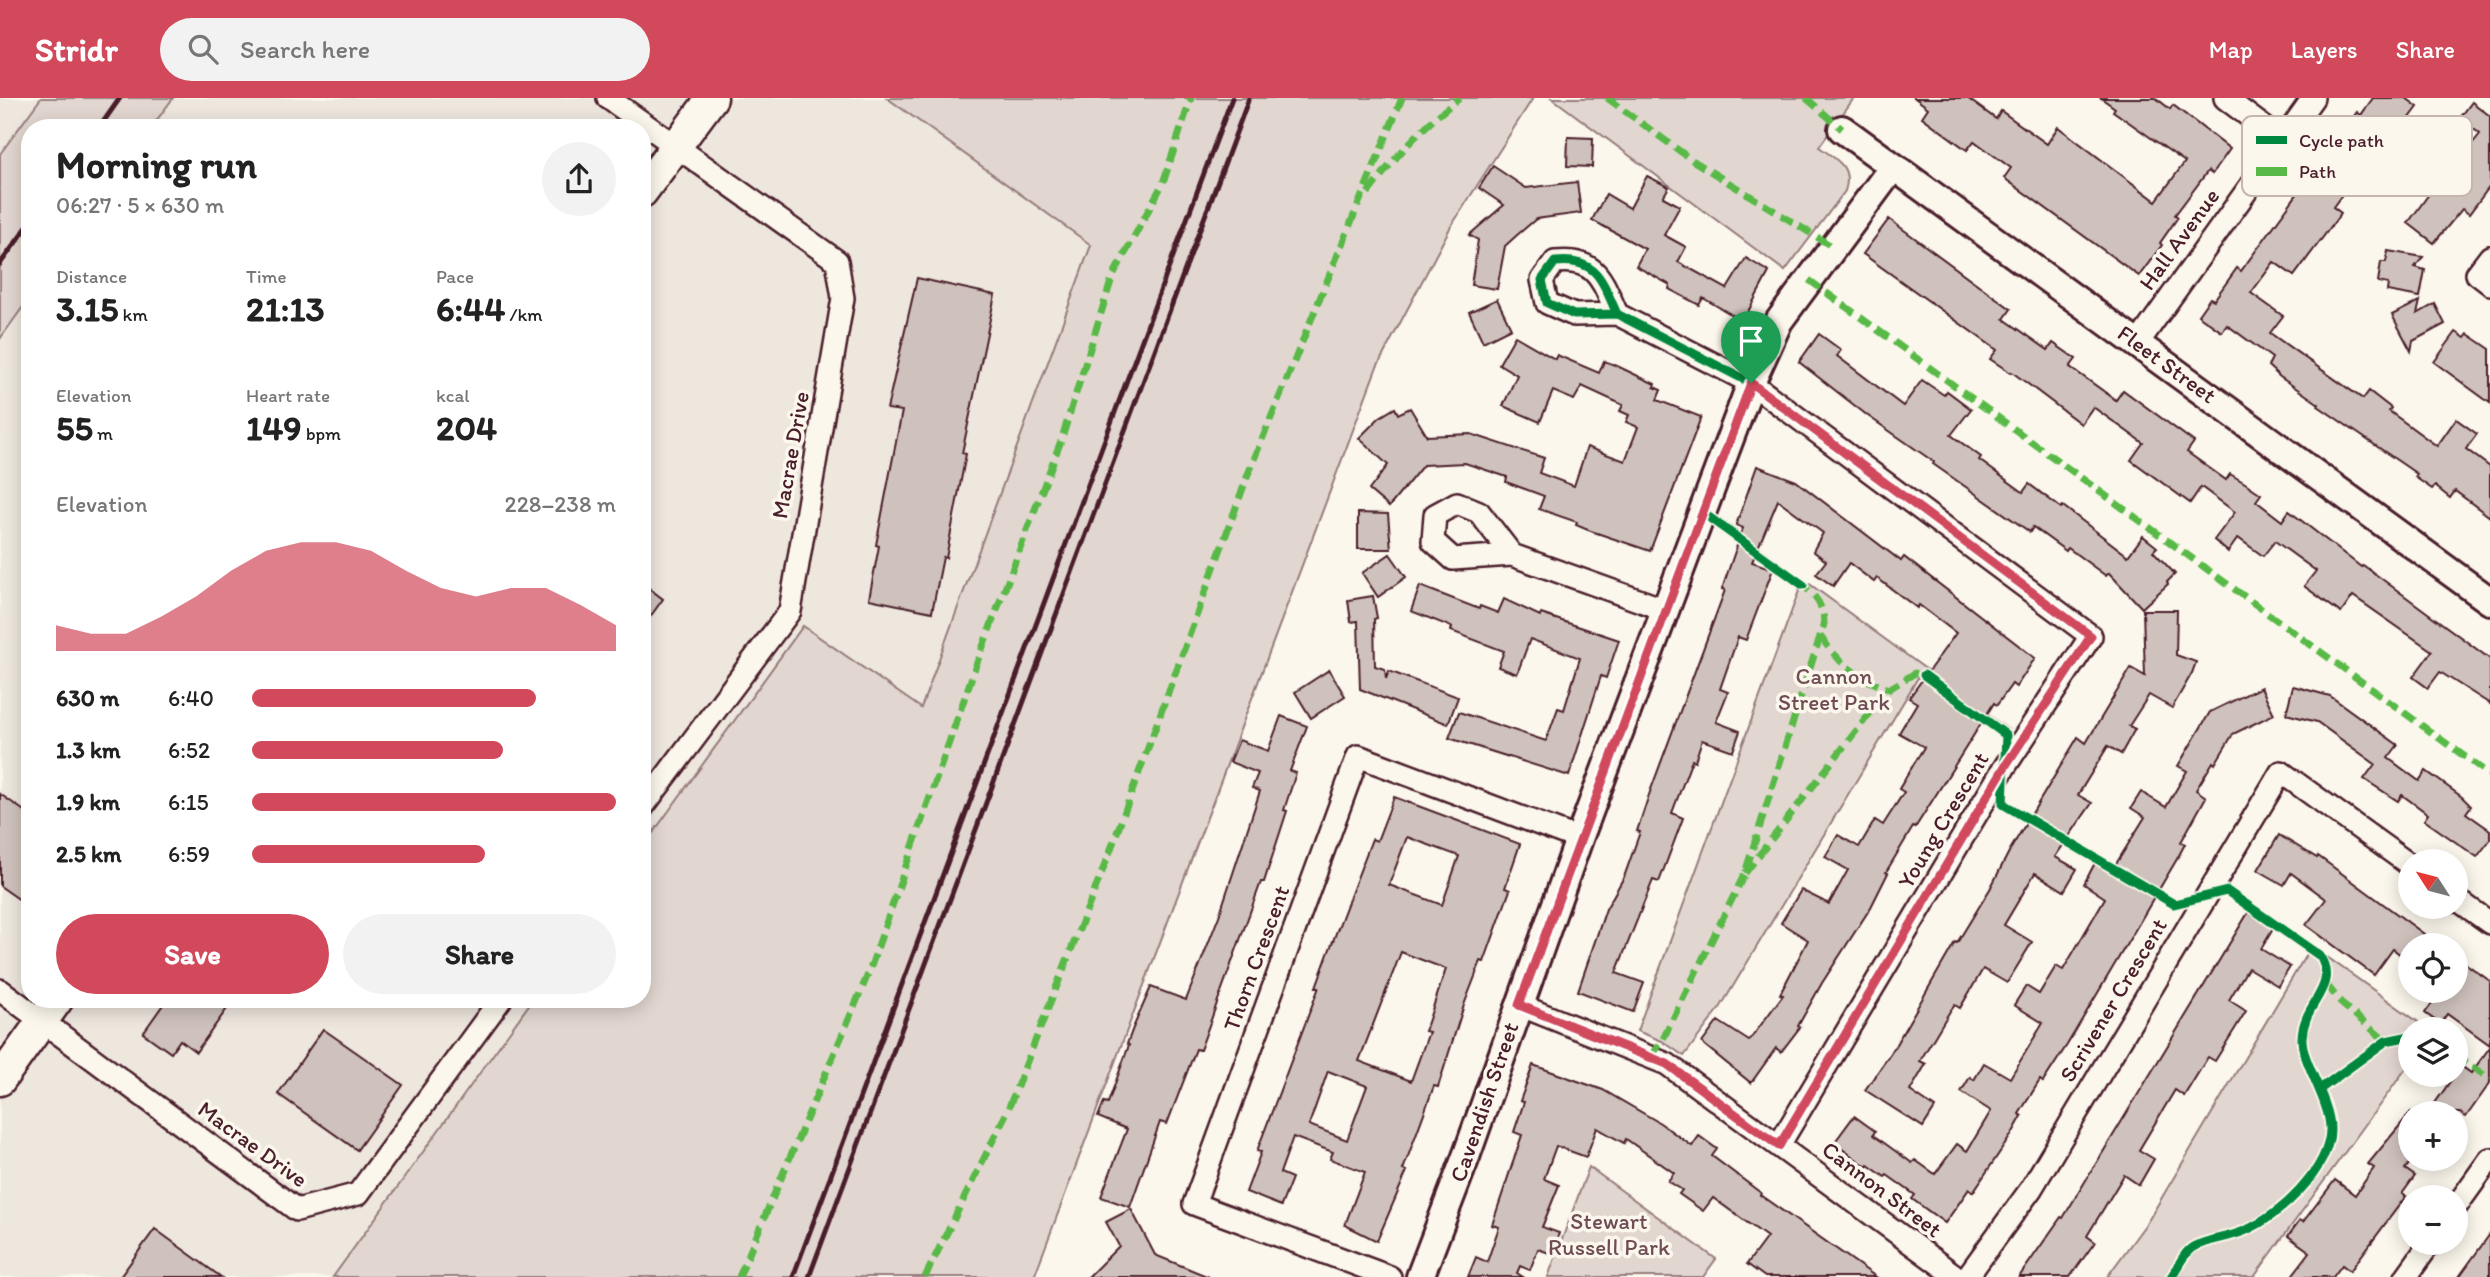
<!DOCTYPE html>
<html lang="en">
<head>
<meta charset="utf-8">
<style>
  body { margin:0; font-family:Itim,sans-serif; background:#f2f2f2; color:#222; height:100vh; display:flex; flex-direction:column; font-size:26px; white-space:nowrap }
  * { box-sizing:border-box; margin:0 }
  p { font-size:23px; color:#767676 }
  .icon { flex:none; width:38px; height:38px; fill:none; stroke:currentColor; stroke-width:2; stroke-linecap:round; stroke-linejoin:round }
  .map { position:relative; flex:1; overflow:hidden }
  .drawer { position:absolute; left:21px; top:21px; width:630px; height:889px; display:flex; flex-direction:column; background:#fff; border-radius:28px; box-shadow:0 4px 18px #0003 }
  .drawer>* { flex:none }
  .needle { width:46px; rotate:306deg }
  .buttons { position:absolute; left:2398px; top:751px; display:grid; gap:14px }
  .buttons a { display:grid; place-items:center; width:70px; height:70px; border-radius:50%; background:#fff; box-shadow:0 4px 18px #0003; font-size:35px }
  .pin { position:absolute; display:grid; place-items:center; width:60px; height:60px; color:#fff; margin:-72px -30px; border-radius:50% 50% 50% 0; rotate:-45deg; box-shadow:0 0 7px #0007 }
  .pin .icon { rotate:45deg }
  .round { display:grid; place-items:center; flex:none; width:74px; height:74px; border-radius:37px; background:#f2f2f2 }
  .head { display:flex; align-items:center; justify-content:space-between; height:119px; padding:0 35px }
  h1 { font-size:38px; font-weight:700; line-height:52px }
  .figures { display:grid; grid-template-columns:repeat(3,1fr); gap:10px; height:119px; padding:7px 35px }
  .figures div { display:grid; align-content:center }
  .figures b { font-size:35px; font-weight:700 }
  .figures small { font-size:19px; font-weight:400 }
  .figures p { font-size:19px }
  .chart { height:196px; padding:14px 35px }
  .chart p { display:flex; justify-content:space-between }
  .chart svg { width:100%; height:126px; margin-top:7px; fill:#d1495b; opacity:.7 }
  .primary-button { display:flex; gap:14px; margin-top:auto; padding:14px 35px }
  .primary-button a { flex:1; height:80px; border-radius:42px; background:#d1495b; color:#fff; font-size:28px; font-weight:700; line-height:80px; text-align:center }
  .primary-button a+a { background:#f2f2f2; color:#222 }
  ul { padding:0 35px; list-style:none; font-size:23px }
  li { display:grid; grid-template-columns:112px 84px 1fr; align-items:center; height:52px }
  li i { height:18px; border-radius:9px; background:#d1495b }
  header { display:flex; align-items:center; gap:42px; box-sizing:border-box; height:98px; padding:0 35px; background:#d1495b; color:#fff }
  header strong { font-size:33px }
  nav { display:flex; gap:38px; margin-inline-start:auto; font-size:24px }
  .search { width:490px; height:63px; background:#f2f2f2; display:flex; align-items:center; gap:18px; box-sizing:border-box; padding:0 24px; border-radius:38px; color:#767676; font-size:26px }
  .map>svg:first-child { display:block }
  .built { fill:#eee7de }
  .green { fill:#e2d7d0; stroke:#967b7e; stroke-width:2 }
  .building { fill:#cfc2bc; stroke:#4a1f2b; stroke-width:2; fill-rule:evenodd }
  .lines { fill:none; stroke-linecap:round; stroke-linejoin:round }
  .minor-casing { stroke:#4a1f2b; stroke-width:26 }
  .tertiary-casing { stroke:#4a1f2b; stroke-width:32 }
  .secondary-casing { stroke:#4a1f2b; stroke-width:35 }
  .minor { stroke:#fbf7ec; stroke-width:21 }
  .tertiary { stroke:#fbf7ec; stroke-width:26 }
  .secondary { stroke:#fbf7ec; stroke-width:30 }
  .rail { stroke:#4a1f2b; stroke-width:5 }
  .quiet { stroke:#58b947; stroke-width:7; stroke-dasharray:14 7; stroke-linecap:butt }
  .cycleway-casing { stroke:#fbf7ec; stroke-width:13 }
  .cycleway { stroke:#00873e; stroke-width:9 }
  .route-casing { stroke:#fff; stroke-width:14 }
  .route { stroke:#d1495b; stroke-width:9 }
  .labels { text-anchor:middle; dominant-baseline:central; stroke-width:7; stroke-linejoin:round; paint-order:stroke }
  .street-label { font-size:23px; fill:#4a1f2b; stroke:#fbf7ec }
  .park-label { font-size:23px; fill:#704d54; stroke:#fbf7ec }
  .key { fill:#fbf7ec; stroke:#c6b6b2; stroke-width:2 }
  .key-label { font-size:19px; fill:#4a1f2b }
</style>
</head>
<body>
<header>
<strong>Stridr</strong>
<div class="search"><svg class="icon" aria-label="search" viewBox="0 0 24 24"><circle cx="10" cy="10" r="6"/><path d="M15 15l6 6"/></svg>Search here</div>
<nav><a>Map</a><a>Layers</a><a>Share</a></nav>
</header>
<div class="map">
<svg width="2490" height="1179" viewBox="0 0 2490 1179">
  <rect width="100%" height="100%" fill="#fbf7ec"/>
  <filter id="ink" filterUnits="userSpaceOnUse"><feTurbulence type="fractalNoise" baseFrequency=".0143" numOctaves="2"/><feDisplacementMap in="SourceGraphic" scale="14" xChannelSelector="R" yChannelSelector="G"/><feConvolveMatrix kernelMatrix="1 2 1 2 8 2 1 2 1" color-interpolation-filters="sRGB"/></filter>
  <g filter="url(#ink)">
    <g class="built">
      <path d="M0 0H41L0 56Z"/>
      <path d="M173 0H887L1091 147 921 611 802 528 642 750V30H151Z"/>
      <path d="M30 199V901H533L333 1179H0V241Z"/>
    </g>
    <g class="green">
      <path d="M41 0H173L151 30H30V199L0 241V56Z"/>
      <path d="M887 0H1533L1450 130 1376 271 1034 1179H333L533 901H642V750L803 528 921 610 1091 147Z"/>
      <path d="M1552 0H1854L1819 49C1836 61 1853 69 1845 93L1785 173Z"/>
      <path d="M1721 421 2009 632 2005 640 1919 578 1720 910 1684 958 1662 943 1637 933 1800 490 1717 430Z"/>
      <path d="M2005 702 2177 803 2173 809 2002 708Z"/>
      <path d="M2229 789 2428 931H2410V965L2254 1179H2107L2148 1123 2307 855 2224 796Z"/>
      <path d="M1589 1069 1716 1161 1703 1179H1548Z"/>
    </g>
    <g class="building">
      <path d="M1915 0H1967L1996 21 2001 13 2047 46 2058 29 2156 103 2185 64 2113 13 2115 10 2101 0H2156L2170 11 2173 7 2230 51 2212 76 2208 73 2175 117 2178 119 2160 145 2162 147 2139 178 2004 80 2011 70 1974 43 1967 52 1922 19 1928 10Z"/>
      <path d="M2373 0H2406L2418 9 2400 33 2388 24 2353 73 2357 76 2333 109 2341 115 2294 178 2274 164 2251 195 2283 218 2270 235 2363 301 2369 293 2391 310 2389 313 2437 348 2456 321 2477 336 2466 351 2490 369V419L2455 393 2450 400 2435 388 2432 391 2415 379 2417 376 2318 308 2319 306 2280 279 2268 268 2272 260 2227 227 2222 234 2198 217 2210 200 2214 202 2237 170 2241 173 2357 14 2361 17Z"/>
      <path d="M2472 4 2490 18V88L2469 116 2462 111 2434 145 2408 125 2429 96 2414 85 2425 69 2451 88 2471 60 2464 56 2480 36 2460 20Z"/>
      <path d="M1568 39 1593 40 1592 69 1567 68Z"/>
      <path d="M1493 68 1526 90 1577 84 1581 115 1536 121 1516 138 1505 148 1497 191 1471 187 1478 142 1469 137 1504 107 1479 90Z"/>
      <path d="M1647 78 1669 89 1663 99 1680 108 1664 137 1686 149 1678 164 1727 191 1746 160 1769 174 1743 223 1703 200 1699 207 1669 191 1670 187 1636 168 1645 151 1592 122 1606 96 1630 110Z"/>
      <path d="M1889 121 2011 211 2004 221 2048 252 2053 245 2076 261 2070 269 2116 302 2123 292 2194 344 2187 354 2226 382 2230 376 2245 385 2261 396 2256 403 2282 423 2289 413 2361 469 2363 467 2490 561V606L2440 574 2428 590 2413 579 2432 553 2353 498 2341 515 2304 488 2316 473 2275 443 2263 458 2238 440 2228 454 2214 442 2235 414 2201 389 2190 405 2131 362 2143 345 2093 309 2081 326 2012 274 2011 275 1990 261 1997 252 1863 156Z"/>
      <path d="M2388 153 2423 159 2415 169 2425 172 2420 199 2387 193 2388 186 2378 184 2381 164H2386Z"/>
      <path d="M917 180 995 197 962 355 966 356 946 460 943 459 932 514 869 501 879 448 876 447 902 313 887 311Z"/>
      <path d="M1497 201 1511 230 1483 244 1469 214Z"/>
      <path d="M2420 203 2417 216 2435 206 2445 226 2413 243 2411 253 2392 217Z"/>
      <path d="M2456 234 2465 240 2468 236 2490 251V305L2434 264Z"/>
      <path d="M1819 236 1841 252 1837 258 1903 308 1922 282 1944 297 1947 293 1971 311 1951 337 1981 359 1979 362 2023 394 2029 386 2061 410 2063 408 2128 458 2143 438 2157 449 2153 453 2175 476 2167 484 2168 486 2142 510 2109 475 2106 478 2068 450 2066 453 2033 429 2030 434 1933 366 1934 364 1868 318 1799 264Z"/>
      <path d="M1515 238 1555 261 1557 257 1599 275 1604 263 1615 267 1655 286 1654 289 1661 292 1657 302 1701 319 1650 453 1588 432 1576 427 1577 424 1539 411 1544 398 1506 384 1507 379 1465 365 1423 367 1389 409 1369 392 1388 367 1359 340 1380 319 1395 310 1398 316 1410 310 1427 338 1471 336 1544 360 1539 375 1574 388 1587 349 1625 363 1638 329 1626 324 1629 317 1620 313 1623 307 1582 288 1574 302 1553 293 1540 324 1503 308 1517 277 1499 266Z"/>
      <path d="M1757 368 1796 383 1901 463 1904 459 2035 560 2016 589 2012 586 1997 607 1994 605 1915 730 1913 729 1886 774 1888 775 1871 809 1822 885 1798 928 1800 929 1781 954 1776 950 1751 985 1702 945 1718 923 1749 943 1783 897 1780 896 1808 842 1781 825 1801 792 1829 806 1848 772 1825 759 1838 737 1859 749 1875 722 1883 727 1904 694 1899 691 1924 649 1899 635 1917 605 1909 600 1956 535 1919 507 1917 510 1877 480 1874 484 1849 465 1833 488 1816 476 1826 463 1813 453 1823 435 1778 402 1752 464 1773 471 1746 542 1738 539 1720 591 1728 594 1716 624 1740 633 1733 653 1702 642 1695 663 1692 662 1672 715 1683 720 1659 784 1653 782 1616 875 1644 885 1633 914 1578 893 1606 811 1624 779 1640 734 1637 733 1650 694 1725 492 1722 491 1743 430 1736 427Z"/>
      <path d="M1358 415 1388 416 1391 451H1358Z"/>
      <path d="M1390 456 1406 479 1378 499 1362 475Z"/>
      <path d="M642 485 663 501 642 530Z"/>
      <path d="M1420 488 1479 511 1480 508 1498 515 1504 501 1540 518 1541 516 1619 542 1606 580 1601 578 1569 678 1449 640 1459 614 1546 643 1558 610 1564 612 1580 560 1530 541 1517 576 1498 569 1504 553 1451 533 1452 529 1411 513Z"/>
      <path d="M1373 498 1377 520 1374 521 1375 568 1385 571 1386 581 1389 573 1458 599 1448 626 1360 591 1358 523 1351 524 1348 502Z"/>
      <path d="M2143 512H2177L2176 557 2196 564 2192 575 2172 610 2149 597 2129 628 2135 631 2121 656 2108 648 2078 697 2092 705 2055 759 2077 771 2064 793 2035 775 2004 827 2032 844 2007 885 1983 871 1960 910 1955 907 1950 913 1920 963 1926 966 1910 993 1935 1010 1923 1029 1865 992 1891 955 1955 844 1957 845 1990 791 2010 752 2078 639 2086 645 2131 570 2145 578Z"/>
      <path d="M1329 572 1345 598 1311 620 1295 594Z"/>
      <path d="M2293 588 2330 598 2398 647 2388 660 2419 683 2426 673 2462 699 2471 708 2466 715 2490 732V742L2477 759 2424 722 2428 716 2402 697 2398 703 2364 681 2375 666 2317 624 2286 616Z"/>
      <path d="M2261 589 2274 616 2233 636 2215 666 2213 664 2196 692 2206 699 2181 744 2185 746 2177 761 2067 947 2043 984 2040 982 2019 1016 2022 1018 2012 1036 1973 1094 1969 1091 1945 1125 1912 1101 1915 1097 1887 1077 1885 1079 1868 1067 1867 1069 1834 1045 1854 1018 1875 1033 1873 1037 1912 1065 1915 1062 1935 1076 1957 1046 1967 1053 1991 1013 1961 994 1970 979 1974 982 1984 965 2010 980 2043 925 2014 907 2026 888 2039 896 2056 868 2063 872 2105 800 2084 786 2095 765 2111 774 2145 719 2131 710 2141 694 2166 709 2187 673 2178 668 2210 614Z"/>
      <path d="M1281 618 1307 628 1290 673 1296 675 1284 712 1287 713 1264 784H1261L1200 952 1196 951 1167 1026 1160 1024 1130 1109 1101 1099 1127 1031 1098 1019 1104 1004 1108 1005 1129 947 1127 946 1133 930 1151 889 1186 902 1219 818 1260 693 1252 690 1258 675 1230 664 1239 642 1268 653Z"/>
      <path d="M0 696 30 717V809L0 788Z"/>
      <path d="M1394 699 1520 746 1505 790 1510 792 1484 864 1481 863 1464 907 1438 989 1434 988 1403 1072 1407 1073 1377 1143 1345 1127 1365 1074 1330 1061 1333 1054 1293 1039 1280 1075 1292 1080 1281 1108 1246 1094 1261 1054 1257 1053 1319 889H1316L1328 856 1372 741 1377 743ZM1407 739 1459 758 1442 807 1389 787ZM1401 854 1446 871 1425 933 1429 934 1411 983 1359 963ZM1328 973 1367 988 1347 1042 1309 1027Z"/>
      <path d="M2279 737 2317 760 2318 758 2439 847H2410V864L2393 851 2374 877 2306 827 2326 801 2291 775 2284 787 2258 772Z"/>
      <path d="M2248 815 2273 831 2261 851 2290 869 2278 888 2248 870 2229 902 2246 913 2215 963 2208 959 2184 998 2175 992 2139 1052 2154 1061 2139 1087 2124 1077 2087 1138 2095 1144 2070 1179H2019L2061 1119 2063 1120Z"/>
      <path d="M2455 858 2490 883V947L2447 916 2440 926 2425 915 2442 892H2455Z"/>
      <path d="M167 901H234L196 954 180 942 171 955 143 935Z"/>
      <path d="M323 931 403 987 357 1052 278 996Z"/>
      <path d="M2490 949V985L2466 1019 2460 1015H2428L2461 968 2471 975Z"/>
      <path d="M1533 967 1603 992 1660 1025 1692 1048 1699 1038 1717 1051 1712 1058 1761 1095 1760 1097 1876 1179H1765L1747 1166 1767 1139 1713 1100 1703 1113 1679 1096 1682 1092 1668 1083 1674 1075 1626 1041 1624 1045 1597 1030 1586 1059 1556 1048 1544 1081 1559 1087 1542 1129 1559 1135 1552 1156 1538 1151 1530 1172 1520 1168 1517 1175 1523 1179H1468L1476 1159 1487 1164 1499 1129 1492 1127 1522 1037 1514 1034 1524 1004 1520 1003Z"/>
      <path d="M2410 1015V1065L2405 1071 2415 1078 2402 1096 2406 1098 2350 1173 2342 1167 2333 1179H2291L2310 1154 2288 1138 2300 1122 2303 1124 2335 1082 2355 1097 2374 1070 2368 1066Z"/>
      <path d="M1131 1111 1155 1157 1209 1179H1088L1119 1148 1106 1124Z"/>
      <path d="M155 1131 221 1179H120Z"/>
      <path d="M2490 1136V1179H2459Z"/>
    </g>
    <g class="lines">
      <defs>
        <g id="minor">
          <path d="M608 0 837 163 843 200 790 513 642 710"/>
          <path d="M2225 0 2282 43"/>
          <path d="M2490 159 2477 176 2490 186"/>
          <path d="M1617 216C1602 183 1597 159 1555 164L1542 182 1547 205 1574 217 1617 216 1751 285 2091 538 2004 670 1779 1047"/>
          <path d="M2138 245 2313 0"/>
          <path d="M1512 457 1479 414 1457 405 1435 417 1433 443 1453 461 1512 457 1666 512"/>
          <path d="M2455 800 2490 825"/>
          <path d="M0 892 297 1112 358 1096 501 901"/>
          <path d="M1519 907 1667 966 1957 1179"/>
          <path d="M2455 1110 2490 1061"/>
          <path d="M1390 1179 1194 1106 1358 658 1579 741"/>
          <path d="M1967 1179 2031 1091 2281 674 2410 767"/>
          <path d="M2406 1179 2431 1144"/>
        </g>
        <g id="tertiary">
          <path d="M1842 31 2490 503"/>
          <path d="M1420 1179 1467 1056 1579 741 1751 285 1779 223 1893 69"/>
        </g>
        <g id="secondary">
          <path d="M642 94 712 0"/>
          <path d="M0 982 58 901"/>
        </g>
      </defs>
      <use href="#minor" class="minor-casing"/>
      <use href="#tertiary" class="tertiary-casing"/>
      <use href="#secondary" class="secondary-casing"/>
      <use href="#minor" class="minor"/>
      <use href="#tertiary" class="tertiary"/>
      <use href="#secondary" class="secondary"/>
      <g class="rail">
        <path d="M99 30 120 0"/>
        <path d="M0 166 30 125"/>
        <path d="M793 1179 1232 0"/>
        <path d="M809 1179 1249 0"/>
      </g>
      <g class="quiet">
        <path d="M1607 0 1692 62 1833 149"/>
        <path d="M1806 0 1842 31"/>
        <path d="M1368 95C1397 57 1422 28 1460 0"/>
        <path d="M1809 182 2490 677"/>
        <path d="M1820 538C1839 565 1857 580 1889 591"/>
        <path d="M1745 775 1889 591 1915 575 1928 580"/>
        <path d="M2326 886 2343 907 2386 943"/>
        <path d="M2455 957 2490 981"/>
        <path d="M1652 958 1662 943 1745 775 1824 526C1824 507 1814 496 1800 485"/>
        <path d="M739 1179 869 874 976 567 1062 340 1112 180 1163 85 1191 0"/>
        <path d="M925 1179 1007 1014 1111 751 1250 371 1402 0"/>
      </g>
      <defs>
        <g id="cycleway">
          <path d="M1617 216C1602 183 1597 159 1555 164L1542 182 1547 205 1574 217 1617 216 1751 285 2091 538 2004 670 1779 1047"/>
          <path d="M1703 415 1803 487"/>
          <path d="M1924 577 2006 637 2003 706 2174 806 2227 793 2320 858C2339 891 2303 904 2302 940 2301 963 2331 1004 2330 1032 2329 1072 2279 1119 2244 1133 2228 1140 2208 1141 2193 1149 2184 1154 2177 1171 2171 1179"/>
          <path d="M2320 991 2386 943 2410 938"/>
        </g>
      </defs>
      <use href="#cycleway" class="cycleway-casing"/>
      <use href="#cycleway" class="cycleway"/>
    </g>
  </g>
  <g class="lines" filter="url(#ink)">
    <defs>
      <path id="route" d="M1751 285 2091 538 2004 670 1779 1048 1667 966 1519 907Z"/>
    </defs>
    <use href="#route" class="route-casing"/>
    <use href="#route" class="route"/>
  </g>
  <g class="labels">
    <g class="street-label">
      <text transform="translate(2179 141) rotate(-54)">Hall Avenue</text>
      <text transform="translate(2167 266) rotate(36)">Fleet Street</text>
      <text transform="translate(790 357) rotate(-80)">Macrae Drive</text>
      <text transform="translate(1943 722) rotate(-59)">Young Crescent</text>
      <text transform="translate(1256 860) rotate(-70)">Thorn Crescent</text>
      <text transform="translate(2113 902) rotate(-59)">Scrivener Crescent</text>
      <text transform="translate(1484 1004) rotate(-71)">Cavendish Street</text>
      <text transform="translate(253 1046) rotate(36)">Macrae Drive</text>
      <text transform="translate(1882 1091) rotate(37)">Cannon Street</text>
    </g>
    <g class="park-label">
      <text x="1834" y="578">Cannon<tspan x="1834" dy="26">Street Park</tspan></text>
      <text x="1609" y="1123">Stewart<tspan x="1609" dy="26">Russell Park</tspan></text>
    </g>
  </g>
  <rect x="2242" y="18" width="230" height="80" rx="10" class="key"/>
  <rect x="2256" y="38" width="31" height="8" fill="#00873e"/>
  <rect x="2256" y="69" width="31" height="9" fill="#58b947"/>
  <g class="key-label">
    <text x="2299" y="49">Cycle path</text>
    <text x="2299" y="80">Path</text>
  </g>
</svg>
<div class="buttons">
<a><svg class="needle" viewBox="-14 -14 28 28"><path d="M0-13l5 13h-10z" fill="#e53935"/><path d="M0 13l5-13h-10z" fill="#767676"/></svg></a>
<a><svg class="icon" aria-label="locate" viewBox="0 0 24 24"><circle cx="12" cy="12" r="6"/><path d="M12 2v4M12 18v4M2 12h4M18 12h4"/></svg></a>
<a><svg class="icon" aria-label="layers" viewBox="0 0 24 24"><path d="M12 4l9 5-9 5-9-5zM3 14l9 5 9-5"/></svg></a>
<a>+</a>
<a>−</a>
</div>
<div class="pin" style="left:1751px;top:285px;background:#1e9e55"><svg class="icon" aria-label="arrive" viewBox="0 0 24 24"><path d="M6 21V4h12l-3 4 3 4H6"/></svg></div>
<section class="drawer">
<div class="head"><div><h1>Morning run</h1><p>06:27 · 5 × 630 m</p></div><a class="round"><svg class="icon" aria-label="share" viewBox="0 0 24 24"><path d="M12 15V3M7 8l5-5 5 5M5 13v7h14v-7"/></svg></a></div>
<div class="figures">
<div><p>Distance</p><b>3.15<small> km</small></b></div>
<div><p>Time</p><b>21:13</b></div>
<div><p>Pace</p><b>6:44<small> /km</small></b></div>
</div>
<div class="figures">
<div><p>Elevation</p><b>55<small> m</small></b></div>
<div><p>Heart rate</p><b>149<small> bpm</small></b></div>
<div><p>kcal</p><b>204</b></div>
</div>
<div class="chart"><p><span>Elevation</span>228–238 m</p>
<svg viewBox="0 0 160 44" preserveAspectRatio="none"><path d="M0 44V35L10 38L20 38L30 32L40 25L50 16L60 9L70 6L80 6L90 9L100 16L110 22L120 25L130 22L140 22L150 28L160 35V44z"/></svg>
</div>
<ul>
<li><b>630 m</b>6:40<i style="width:78%"></i></li>
<li><b>1.3 km</b>6:52<i style="width:69%"></i></li>
<li><b>1.9 km</b>6:15<i style="width:100%"></i></li>
<li><b>2.5 km</b>6:59<i style="width:64%"></i></li>
</ul>
<div class="primary-button"><a>Save</a><a>Share</a></div>
</section>
</div>
</body>
</html>
